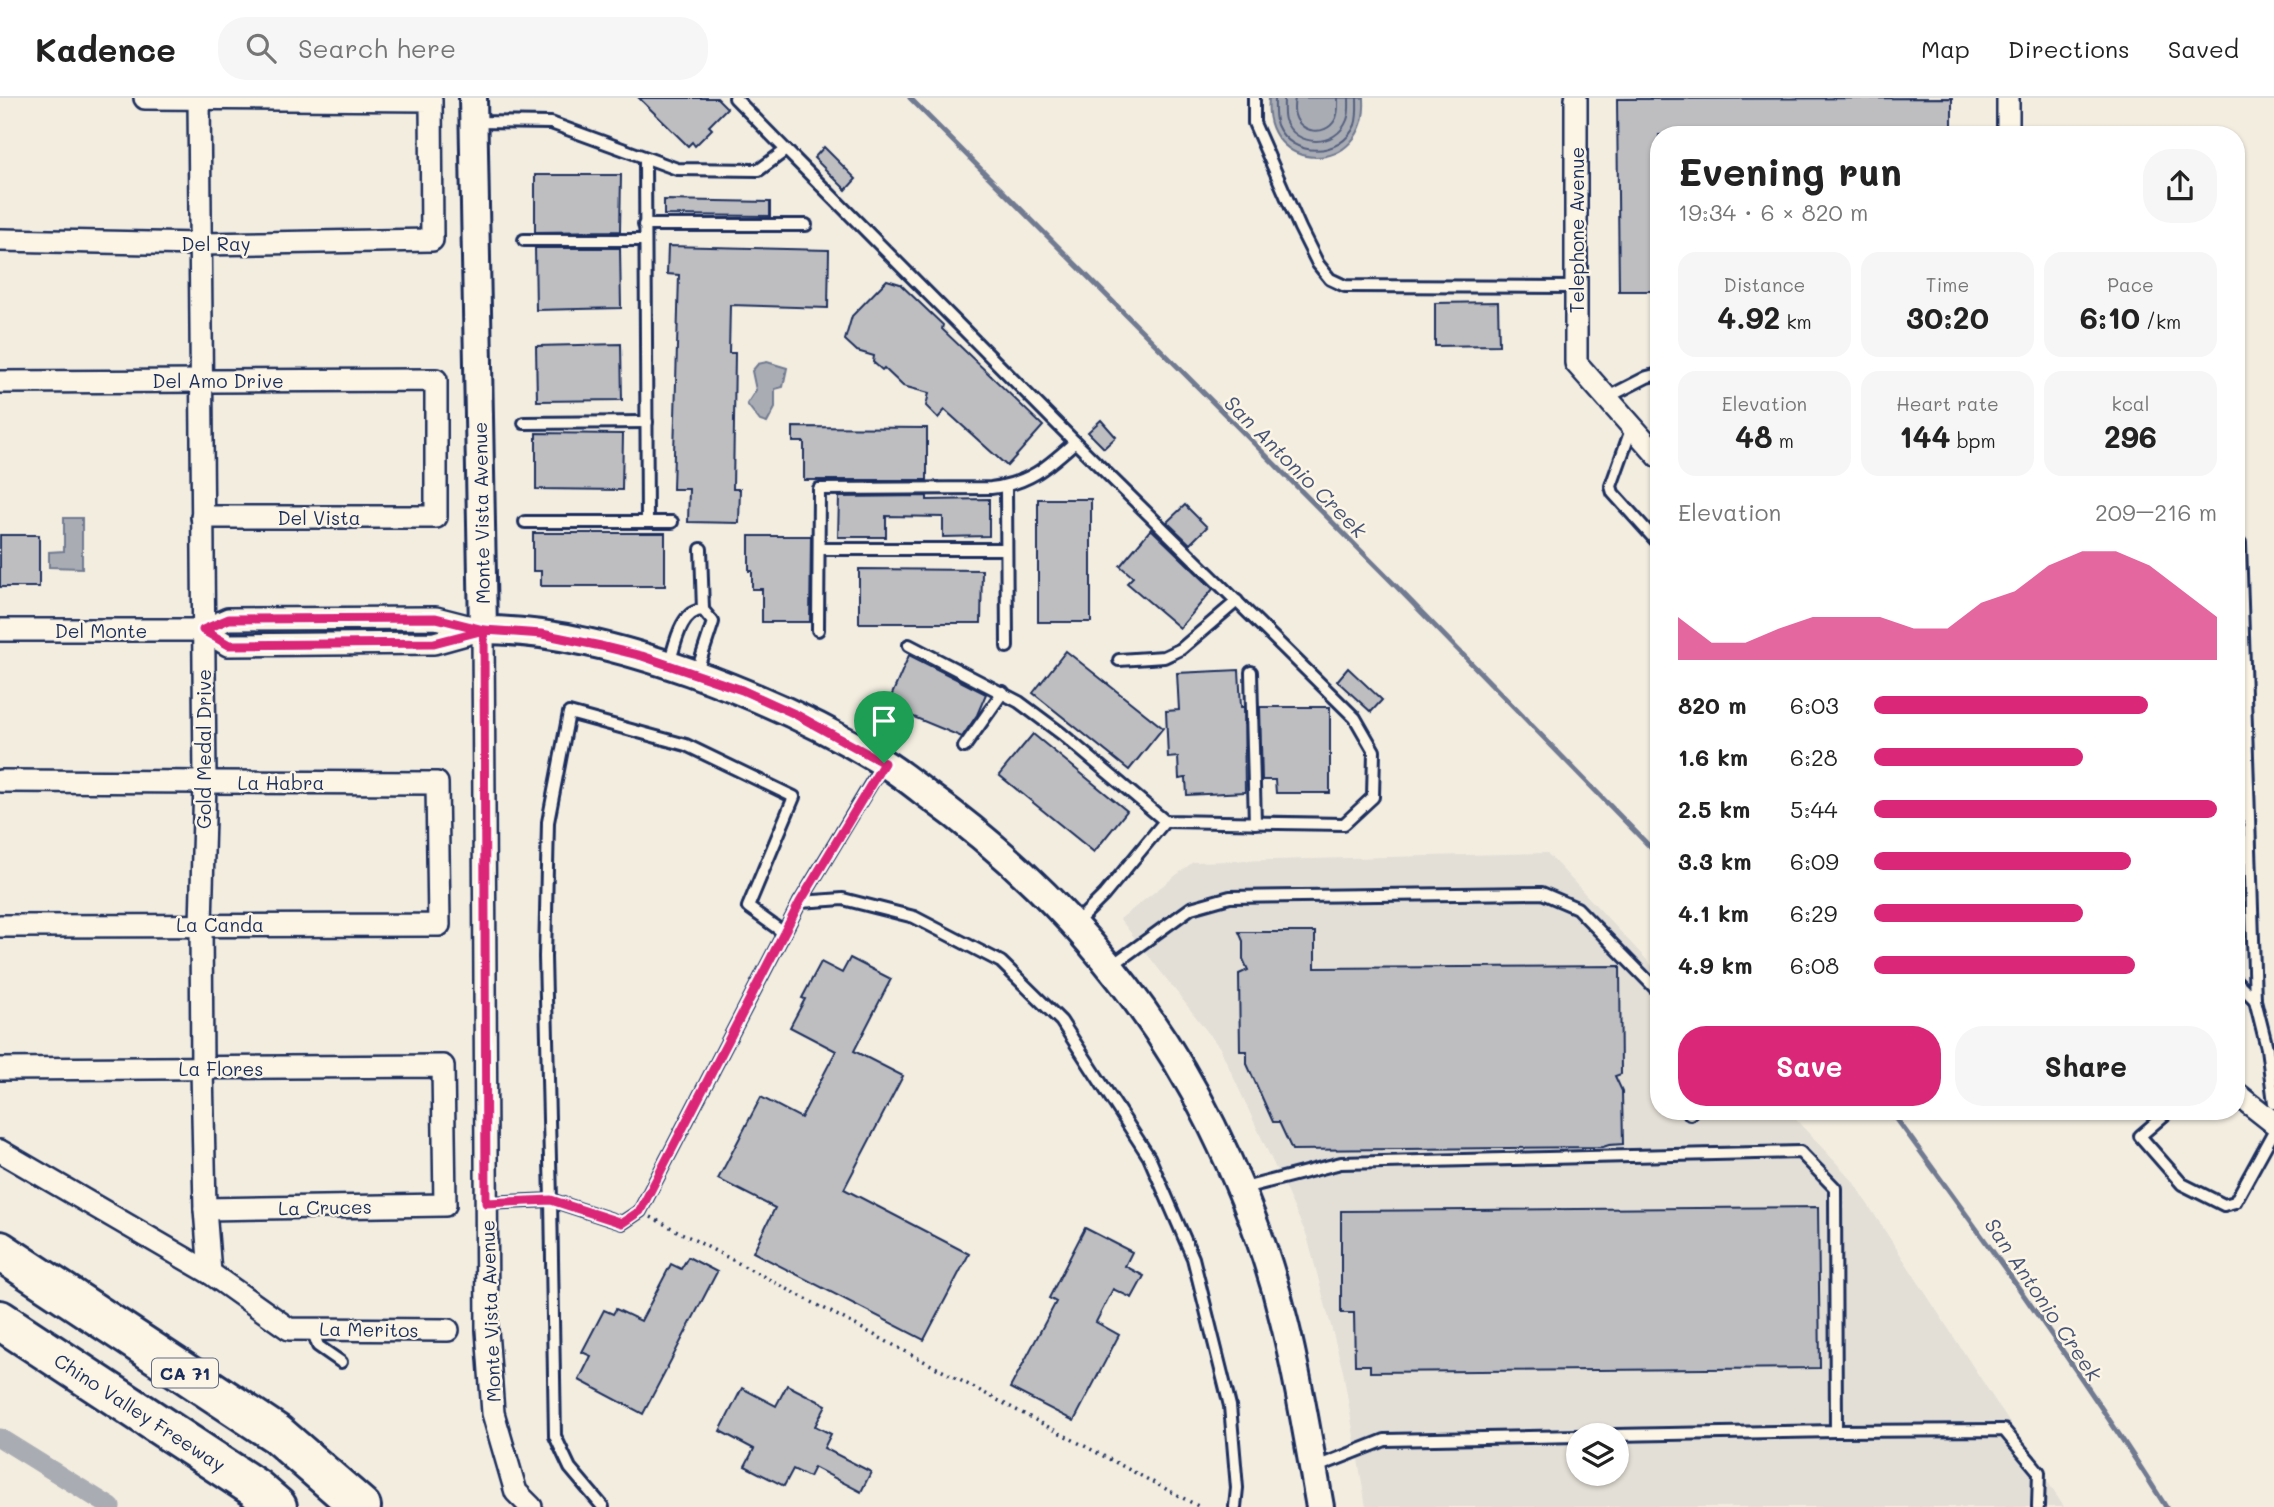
<!DOCTYPE html>
<html lang="en">
<head>
<meta charset="utf-8">
<style>
  body { margin:0; font-family:Mali,sans-serif; background:#f6f6f6; color:#222; height:100vh; display:flex; flex-direction:column; font-size:26px; white-space:nowrap }
  * { box-sizing:border-box; margin:0 }
  p { font-size:23px; color:#767676 }
  .icon { flex:none; width:38px; height:38px; fill:none; stroke:currentColor; stroke-width:2; stroke-linecap:round; stroke-linejoin:round }
  .map { position:relative; flex:1; overflow:hidden }
  .panel { position:absolute; left:1650px; top:28px; width:595px; height:994px; display:flex; flex-direction:column; background:#fff; border-radius:28px; box-shadow:0 2px 5px #0004 }
  .panel>* { flex:none }
  .tools { position:absolute; left:1566px; top:1325px; display:grid; gap:14px }
  .tools a { display:grid; place-items:center; width:63px; height:63px; border-radius:50%; background:#fff; box-shadow:0 2px 5px #0004; font-size:35px }
  .pin { position:absolute; display:grid; place-items:center; width:60px; height:60px; color:#fff; margin:-72px -30px; border-radius:50% 50% 50% 0; rotate:-45deg; box-shadow:0 0 7px #0007 }
  .pin .icon { rotate:45deg }
  .round { display:grid; place-items:center; flex:none; width:74px; height:74px; border-radius:28px; background:#f6f6f6 }
  .head { display:flex; align-items:center; justify-content:space-between; height:119px; padding:0 28px }
  h1 { font-size:38px; font-weight:700; line-height:52px }
  .metrics { display:grid; grid-template-columns:repeat(3,1fr); gap:10px; height:119px; padding:7px 28px }
  .metrics div { display:grid; align-content:center; border-radius:18px; background:#f6f6f6; text-align:center }
  .metrics b { font-size:30px; font-weight:700 }
  .metrics small { font-size:19px; font-weight:400 }
  .metrics p { font-size:19px }
  .chart { height:196px; padding:14px 28px }
  .chart p { display:flex; justify-content:space-between }
  .chart svg { width:100%; height:126px; margin-top:7px; fill:#db2777; opacity:.7 }
  .action { display:flex; gap:14px; margin-top:auto; padding:14px 28px }
  .action a { flex:1; height:80px; border-radius:28px; background:#db2777; color:#fff; font-size:28px; font-weight:700; line-height:80px; text-align:center }
  .action a+a { background:#f6f6f6; color:#222 }
  ul { padding:0 28px; list-style:none; font-size:23px }
  li { display:grid; grid-template-columns:112px 84px 1fr; align-items:center; height:52px }
  li i { height:18px; border-radius:9px; background:#db2777 }
  header { display:flex; align-items:center; gap:42px; box-sizing:border-box; height:98px; padding:0 35px; background:#fff; border-bottom:2px solid #e0e0e0 }
  header strong { font-size:33px }
  nav { display:flex; gap:38px; margin-inline-start:auto; font-size:24px }
  .search { width:490px; height:63px; background:#f6f6f6; display:flex; align-items:center; gap:18px; box-sizing:border-box; padding:0 24px; border-radius:28px; color:#767676; font-size:26px }
  .map>svg:first-child { display:block }
  .built { fill:#e3dfd6; fill-rule:evenodd }
  .water { fill:#a9acb3; stroke:#707a91; stroke-width:2 }
  .lines { fill:none; stroke-linecap:round; stroke-linejoin:round }
  .shore { stroke:#546180; stroke-width:2 }
  .stream { stroke:#707a91; stroke-width:5 }
  .canal { stroke:#a9acb3; stroke-width:19 }
  .building { fill:#bebec0; stroke:#1b2f5e; stroke-width:2 }
  .service-casing { stroke:#1b2f5e; stroke-width:16 }
  .minor-casing { stroke:#1b2f5e; stroke-width:26 }
  .tertiary-casing { stroke:#1b2f5e; stroke-width:32 }
  .motorway-casing { stroke:#1b2f5e; stroke-width:44 }
  .path { stroke:#1b2f5e; stroke-width:3.5; stroke-dasharray:2 5; stroke-linecap:butt }
  .service { stroke:#fcf5e5; stroke-width:10 }
  .minor { stroke:#fcf5e5; stroke-width:21 }
  .tertiary { stroke:#fcf5e5; stroke-width:26 }
  .motorway { stroke:#fcf5e5; stroke-width:38 }
  .route-casing { stroke:#fff; stroke-width:14 }
  .route { stroke:#db2777; stroke-width:9 }
  .labels { text-anchor:middle; dominant-baseline:central; stroke-width:5; stroke-linejoin:round; paint-order:stroke }
  .shield { fill:#fcf5e5; stroke:#5e6a86; stroke-width:2 }
  .shield-label { font-size:18px; font-weight:bold; fill:#1b2f5e }
  .street-label { font-size:19px; fill:#1b2f5e; stroke:#fcf5e5 }
  .water-label { font-size:21px; font-style:italic; fill:#465478; stroke:#fcf5e5 }
</style>
</head>
<body>
<header>
<strong>Kadence</strong>
<div class="search"><svg class="icon" aria-label="search" viewBox="0 0 24 24"><circle cx="10" cy="10" r="6"/><path d="M15 15l6 6"/></svg>Search here</div>
<nav><a>Map</a><a>Directions</a><a>Saved</a></nav>
</header>
<div class="map">
<svg width="2274" height="1409" viewBox="0 0 2274 1409">
  <rect width="100%" height="100%" fill="#f3ede0"/>
  <filter id="ink" filterUnits="userSpaceOnUse"><feTurbulence type="fractalNoise" baseFrequency=".0143" numOctaves="2"/><feDisplacementMap in="SourceGraphic" scale="14" xChannelSelector="R" yChannelSelector="G"/><feConvolveMatrix kernelMatrix="1 2 1 2 8 2 1 2 1" color-interpolation-filters="sRGB"/></filter>
  <g filter="url(#ink)">
    <path class="built" d="M1547 755 1659 875V1013H1788L1852 1082 2064 1409H1366L1343 1273 1307 1138 1220 950 1120 821 1193 764ZM1578 1337H1617V1376H1578Z"/>
    <g class="water">
      <path d="M1269 0H1364C1369 80 1261 77 1269 0Z"/>
      <path d="M767 264 787 270 783 289 775 291V310L767 325 760 323 747 306 756 292 752 273 758 266Z"/>
      <path d="M64 420H82V470L49 469V454L64 453Z"/>
    </g>
    <g class="lines">
      <g class="shore">
        <path d="M1275 0C1275 9 1274 18 1277 27 1291 60 1341 60 1355 27 1358 18 1357 9 1357 0"/>
        <path d="M1284 0C1284 8 1283 15 1285 22 1296 50 1336 50 1347 22 1350 15 1349 8 1349 0"/>
        <path d="M1295 0C1294 6 1293 12 1295 17 1300 35 1325 39 1335 22 1339 15 1338 8 1338 0"/>
      </g>
      <g class="stream">
        <path d="M910 0 1395 487 1659 758"/>
        <path d="M1891 1013C1986 1143 2080 1273 2166 1409"/>
      </g>
      <path class="canal" d="M0 1340 111 1409"/>
    </g>
    <g class="building">
      <path d="M639 0H717L727 10 709 28 712 31 695 48 692 44 688 48Z"/>
      <path d="M1952 0V37H1659V193H1619L1617 1Z"/>
      <path d="M824 49 856 81 846 92 814 60Z"/>
      <path d="M535 77H621L620 133 535 134Z"/>
      <path d="M664 102 770 104V118L664 117Z"/>
      <path d="M668 148 829 152 828 210 730 207 729 255H735L733 391H740L739 425 688 424 689 391H673L679 177 667 176Z"/>
      <path d="M535 150H620L621 210 536 212Z"/>
      <path d="M887 182 900 186 943 227 942 231 1043 328 1007 368 945 312 938 320 926 308 929 295 903 288 884 270 882 272 873 264 874 258 857 253 845 242 852 218Z"/>
      <path d="M1498 204 1499 247 1435 248V205Z"/>
      <path d="M621 246 622 302 537 303 536 248Z"/>
      <path d="M1101 322 1116 339 1104 350 1088 334Z"/>
      <path d="M793 329 927 330V382H804V344H793Z"/>
      <path d="M536 335 623 336 622 392 536 391Z"/>
      <path d="M927 398V402L989 401V438L943 439V419L886 418V439H838L839 399Z"/>
      <rect x="1038" y="401" width="53" height="123"/>
      <path d="M1185 407 1207 429 1190 446 1167 424Z"/>
      <path d="M1151 431 1213 491 1180 530 1127 485 1133 479 1120 468Z"/>
      <path d="M533 435H665V488H541V473H533Z"/>
      <rect x="0" y="437" width="39" height="52"/>
      <path d="M749 438H811L810 524H762V491H752V473H749Z"/>
      <path d="M859 471 982 472 981 525H859Z"/>
      <path d="M1066 553 1163 630 1129 672 1033 595Z"/>
      <path d="M909 557 986 596 977 617 962 639 887 608Z"/>
      <path d="M1348 570 1382 602 1371 614 1337 583Z"/>
      <path d="M1239 572 1241 609H1244L1245 694 1187 697 1186 680 1179 681 1178 659 1168 660 1166 613 1179 612 1177 575Z"/>
      <path d="M1260 609H1330V695H1276L1275 682H1262Z"/>
      <path d="M1033 636 1127 713 1094 754 999 677Z"/>
      <path d="M1239 834H1315V870L1620 868 1621 976 1615 978 1622 993 1623 1046 1609 1047 1603 1049 1292 1052 1279 1024H1273L1247 966V953H1240L1239 876 1248 872 1243 861V843Z"/>
      <path d="M850 860 891 881 854 953 903 978 844 1091 969 1156 924 1242 753 1154 775 1110 718 1081 761 999 801 1020 836 953 790 929 805 901 802 900 821 864 842 875Z"/>
      <path d="M1818 1109 1820 1270 1370 1274V1267H1355L1354 1215H1341V1113Z"/>
      <path d="M1085 1130 1132 1154 1125 1168 1144 1178 1132 1200 1113 1191 1096 1224 1119 1237 1074 1323 1010 1290 1056 1204 1049 1200Z"/>
      <path d="M688 1159 717 1174 643 1316 579 1282 591 1258 582 1254 604 1212 613 1216 616 1211 641 1223 671 1166 681 1171Z"/>
      <path d="M787 1287 826 1307 815 1328 831 1336 824 1350 871 1374 861 1394 814 1369 809 1379 793 1371 784 1388 745 1368 754 1351 720 1333 742 1290 776 1308Z"/>
    </g>
    <g class="lines">
      <defs>
        <g id="service">
          <path d="M735 0 786 52"/>
          <path d="M1254 0V25L1300 130 1318 166 1330 181 1345 188 1576 189"/>
          <path d="M473 24 551 25 677 71 759 72 786 52 1075 344 1355 620 1374 653 1373 699 1344 726 1165 723 1062 636 1019 604 909 547"/>
          <path d="M645 61 647 424"/>
          <path d="M644 127H806"/>
          <path d="M524 142H644"/>
          <path d="M1606 300 1647 279 1659 276"/>
          <path d="M524 325 647 324"/>
          <path d="M1632 329 1611 388 1613 395 1659 446"/>
          <path d="M1006 388 1007 549"/>
          <path d="M525 424H672"/>
          <path d="M2236 445H2240L2255 902 2267 950 2274 1005"/>
          <path d="M701 451 703 512"/>
          <path d="M819 451H1006"/>
          <path d="M818 532 819 391 991 390C1030 385 1047 369 1075 344"/>
          <path d="M1119 562 1164 559 1181 551 1237 503"/>
          <path d="M669 566C675 548 680 512 703 512L713 524 696 576"/>
          <path d="M1251 574 1255 725"/>
          <path d="M964 649 1003 594"/>
          <path d="M800 804 883 666"/>
          <path d="M1075 826 1104 797 1165 723"/>
          <path d="M1111 868 1191 810 1230 799 1542 795 1577 810 1659 894"/>
          <path d="M2236 883 2255 902"/>
          <path d="M1690 1013V1016"/>
          <path d="M2169 1013 2140 1038 2182 1086 2224 1107 2235 1104 2274 1033"/>
          <path d="M1240 1091 1341 1065 1800 1054 1835 1090 1836 1333 1615 1337"/>
          <path d="M486 1105 551 1102 545 859 548 724 569 615 686 647 794 699 748 809 784 835"/>
          <path d="M312 1231 318 1248 341 1264"/>
          <path d="M1836 1333 2004 1332 2039 1374 2038 1409"/>
          <path d="M1314 1370 1385 1342 1578 1338"/>
          <path d="M603 1409 570 1370 555 1338 551 1102 622 1125 640 1113 800 804 843 801 914 819 1001 864 1061 923 1149 1059 1193 1160 1230 1308 1237 1390 1235 1409"/>
        </g>
        <g id="minor">
          <path d="M199 0 205 683 201 826 202 970 205 1111 210 1175"/>
          <path d="M1576 0V265L1659 359"/>
          <path d="M2008 0V37"/>
          <path d="M0 142 200 146 432 142 431 2 145 0"/>
          <path d="M0 284 436 282V419H202"/>
          <path d="M0 532H203L228 521 436 520 483 532"/>
          <path d="M203 532 228 547 434 545 481 532"/>
          <path d="M483 532 487 1232 493 1315 516 1394 531 1409"/>
          <path d="M0 683 437 685 439 827 0 828"/>
          <path d="M0 971 443 968 445 1107 205 1111"/>
          <path d="M2236 995 2274 1025"/>
          <path d="M0 1053 210 1175 289 1231 448 1232"/>
        </g>
        <path id="tertiary" d="M473 0 483 532C554 532 624 551 690 574 757 598 821 627 882 664 897 673 911 684 925 695 1045 781 1147 895 1212 1028 1243 1091 1269 1159 1285 1227 1300 1287 1309 1348 1320 1409"/>
        <g id="motorway">
          <path d="M0 1153 277 1336 361 1409"/>
          <path d="M0 1222 255 1390 277 1409"/>
        </g>
      </defs>
      <use href="#service" class="service-casing"/>
      <use href="#minor" class="minor-casing"/>
      <use href="#tertiary" class="tertiary-casing"/>
      <use href="#motorway" class="motorway-casing"/>
      <path class="path" d="M651 1119 1200 1409"/>
      <use href="#service" class="service"/>
      <use href="#minor" class="minor"/>
      <use href="#tertiary" class="tertiary"/>
      <use href="#motorway" class="motorway"/>
    </g>
  </g>
  <g class="lines" filter="url(#ink)">
    <defs>
      <path id="route" d="M884 665 795 616 742 592 642 558 601 548 542 536 484 532 436 520 229 521 203 532 229 547 434 545 484 532 486 1105 551 1102 622 1125 640 1113 800 804 884 665"/>
    </defs>
    <use href="#route" class="route-casing"/>
    <use href="#route" class="route"/>
  </g>
  <g class="labels">
    <rect class="shield" x="152" y="1260.5" width="66" height="29" rx="5"/>
    <g class="shield-label">
      <text x="185" y="1275">CA 71</text>
    </g>
    <g class="street-label">
      <text transform="translate(1576 132) rotate(-90)">Telephone Avenue</text>
      <text x="216" y="145">Del Ray</text>
      <text x="218" y="282">Del Amo Drive</text>
      <text transform="translate(481 415) rotate(-91)">Monte Vista Avenue</text>
      <text x="319" y="419">Del Vista</text>
      <text x="101" y="532">Del Monte</text>
      <text transform="translate(203 651) rotate(-90)">Gold Medal Drive</text>
      <text x="281" y="684">La Habra</text>
      <text x="220" y="826">La Canda</text>
      <text x="221" y="970">La Flores</text>
      <text transform="translate(325 1109) rotate(-1)">La Cruces</text>
      <text transform="translate(490 1213) rotate(-92)">Monte Vista Avenue</text>
      <text transform="translate(369 1231) rotate(1)">La Meritos</text>
      <text transform="translate(140 1314) rotate(33)">Chino Valley Freeway</text>
    </g>
    <g class="water-label">
      <text transform="translate(1296 368) rotate(45)">San Antonio Creek</text>
      <text transform="translate(2044 1201) rotate(56)">San Antonio Creek</text>
    </g>
  </g>
</svg>
<div class="tools">
<a><svg class="icon" aria-label="layers" viewBox="0 0 24 24"><path d="M12 4l9 5-9 5-9-5zM3 14l9 5 9-5"/></svg></a>
</div>
<div class="pin" style="left:884px;top:665px;background:#1e9e55"><svg class="icon" aria-label="arrive" viewBox="0 0 24 24"><path d="M6 21V4h12l-3 4 3 4H6"/></svg></div>
<section class="panel">
<div class="head"><div><h1>Evening run</h1><p>19:34 · 6 × 820 m</p></div><a class="round"><svg class="icon" aria-label="share" viewBox="0 0 24 24"><path d="M12 15V3M7 8l5-5 5 5M5 13v7h14v-7"/></svg></a></div>
<div class="metrics">
<div><p>Distance</p><b>4.92<small> km</small></b></div>
<div><p>Time</p><b>30:20</b></div>
<div><p>Pace</p><b>6:10<small> /km</small></b></div>
</div>
<div class="metrics">
<div><p>Elevation</p><b>48<small> m</small></b></div>
<div><p>Heart rate</p><b>144<small> bpm</small></b></div>
<div><p>kcal</p><b>296</b></div>
</div>
<div class="chart"><p><span>Elevation</span>209–216 m</p>
<svg viewBox="0 0 160 44" preserveAspectRatio="none"><path d="M0 44V29L10 38L20 38L30 33L40 29L50 29L60 29L70 33L80 33L90 24L100 20L110 11L120 6L130 6L140 11L150 20L160 29V44z"/></svg>
</div>
<ul>
<li><b>820 m</b>6:03<i style="width:80%"></i></li>
<li><b>1.6 km</b>6:28<i style="width:61%"></i></li>
<li><b>2.5 km</b>5:44<i style="width:100%"></i></li>
<li><b>3.3 km</b>6:09<i style="width:75%"></i></li>
<li><b>4.1 km</b>6:29<i style="width:61%"></i></li>
<li><b>4.9 km</b>6:08<i style="width:76%"></i></li>
</ul>
<div class="action"><a>Save</a><a>Share</a></div>
</section>
</div>
</body>
</html>
